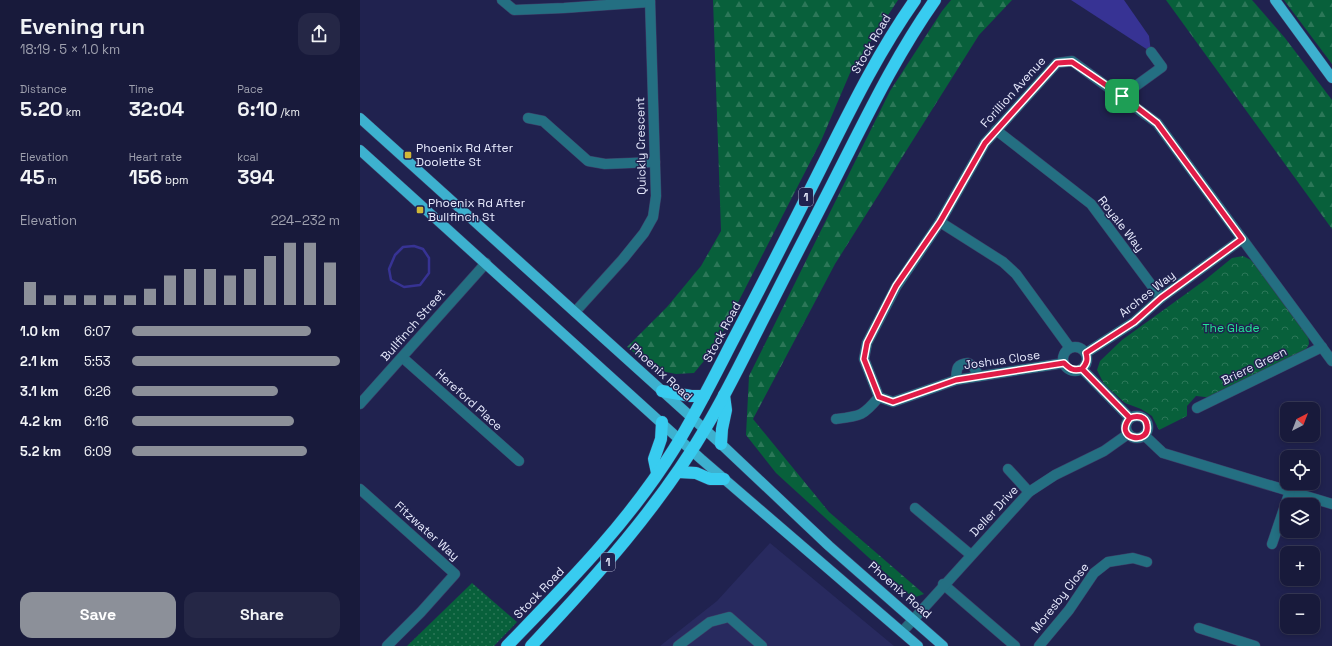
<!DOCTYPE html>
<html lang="en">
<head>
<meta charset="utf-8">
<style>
  body { margin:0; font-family:"Space Grotesk",sans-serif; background:#252746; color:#f1f3f6; height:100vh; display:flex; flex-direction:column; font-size:15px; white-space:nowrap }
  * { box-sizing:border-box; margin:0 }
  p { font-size:13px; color:#9fa1af }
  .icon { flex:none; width:22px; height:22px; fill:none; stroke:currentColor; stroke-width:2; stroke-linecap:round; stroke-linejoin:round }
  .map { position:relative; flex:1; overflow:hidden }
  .details { display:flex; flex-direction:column; background:#181a3b; width:360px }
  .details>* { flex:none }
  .needle { width:26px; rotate:42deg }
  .tools { position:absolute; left:920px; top:402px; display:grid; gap:8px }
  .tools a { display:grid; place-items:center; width:40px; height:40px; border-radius:8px; background:#181a3b; box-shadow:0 2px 6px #0003,0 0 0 1px #363855; font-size:20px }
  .pin { position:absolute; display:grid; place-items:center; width:34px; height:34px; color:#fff; margin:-17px; border-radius:8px; box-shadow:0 2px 6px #0006 }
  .round { display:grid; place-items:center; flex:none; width:42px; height:42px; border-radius:12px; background:#252746 }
  .head { display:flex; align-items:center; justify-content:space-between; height:68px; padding:0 20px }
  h1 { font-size:22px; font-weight:700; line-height:30px }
  .metrics { display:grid; grid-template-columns:repeat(3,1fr); gap:6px; height:68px; padding:4px 20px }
  .metrics div { display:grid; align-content:center }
  .metrics b { font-size:20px; font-weight:700 }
  .metrics small { font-size:11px; font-weight:400 }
  .metrics p { font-size:11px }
  .chart { height:112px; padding:8px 20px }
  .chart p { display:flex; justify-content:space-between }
  .chart svg { width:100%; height:72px; margin-top:4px; stroke:#8c9099; stroke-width:6 }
  .primary-button { display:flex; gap:8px; margin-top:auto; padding:8px 20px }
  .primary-button a { flex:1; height:46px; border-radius:12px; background:#8c9099; color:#fff; font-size:16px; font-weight:700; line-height:46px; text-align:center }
  .primary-button a+a { background:#252746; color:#f1f3f6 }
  ul { padding:0 20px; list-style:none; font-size:13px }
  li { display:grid; grid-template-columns:64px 48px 1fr; align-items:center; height:30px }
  li i { height:10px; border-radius:5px; background:#8c9099 }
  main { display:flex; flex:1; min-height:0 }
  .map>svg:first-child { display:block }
  .built { fill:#282a5f }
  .grass { fill:url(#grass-dots) }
  .forest { fill:url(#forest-firs) }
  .park { fill:url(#park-crowns) }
  .water { fill:#373394 }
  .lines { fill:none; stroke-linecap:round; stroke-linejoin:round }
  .stream { stroke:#373394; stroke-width:2.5 }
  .minor-casing { stroke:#3c3e67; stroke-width:11 }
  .major-casing { stroke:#3c3e67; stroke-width:11 }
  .highway-casing { stroke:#3c3e67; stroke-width:13 }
  .minor { stroke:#246f82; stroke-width:10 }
  .major { stroke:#3db1cf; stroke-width:10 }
  .highway { stroke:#38ccf0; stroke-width:12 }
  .route-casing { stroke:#fff; stroke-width:8 }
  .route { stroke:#e11d48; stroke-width:5 }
  .poi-dot { fill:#d0b837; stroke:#20224f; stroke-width:1.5 }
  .labels { text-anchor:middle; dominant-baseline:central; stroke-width:3; stroke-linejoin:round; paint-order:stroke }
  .shield { fill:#20224f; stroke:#abaec9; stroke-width:1 }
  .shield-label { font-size:11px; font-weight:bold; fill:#e7eafd }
  .street-label { font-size:12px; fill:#e7eafd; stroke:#20224f }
  .poi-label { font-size:12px; fill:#e7eafd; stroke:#20224f; text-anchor:start }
  .park-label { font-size:12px; fill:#21e594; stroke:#20224f }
</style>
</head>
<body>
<main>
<section class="details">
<div class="head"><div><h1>Evening run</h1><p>18:19 · 5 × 1.0 km</p></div><a class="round"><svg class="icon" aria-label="share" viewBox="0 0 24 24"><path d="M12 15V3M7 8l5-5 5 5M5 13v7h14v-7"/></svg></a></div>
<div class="metrics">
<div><p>Distance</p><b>5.20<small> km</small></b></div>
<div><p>Time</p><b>32:04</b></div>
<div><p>Pace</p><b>6:10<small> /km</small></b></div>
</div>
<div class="metrics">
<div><p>Elevation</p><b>45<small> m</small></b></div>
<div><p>Heart rate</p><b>156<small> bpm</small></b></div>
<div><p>kcal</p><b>394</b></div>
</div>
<div class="chart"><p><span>Elevation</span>224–232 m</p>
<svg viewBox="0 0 160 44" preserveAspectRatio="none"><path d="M5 44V30M15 44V38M25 44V38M35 44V38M45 44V38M55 44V38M65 44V34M75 44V26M85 44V22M95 44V22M105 44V26M115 44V22M125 44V14M135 44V6M145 44V6M155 44V18"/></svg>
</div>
<ul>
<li><b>1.0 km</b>6:07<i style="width:86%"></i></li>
<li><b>2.1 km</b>5:53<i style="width:100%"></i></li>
<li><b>3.1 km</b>6:26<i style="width:70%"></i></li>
<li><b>4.2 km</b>6:16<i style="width:78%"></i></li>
<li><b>5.2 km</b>6:09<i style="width:84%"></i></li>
</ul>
<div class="primary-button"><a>Save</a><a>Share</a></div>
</section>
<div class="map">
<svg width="972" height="646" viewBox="0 0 972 646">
  <defs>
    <pattern id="grass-dots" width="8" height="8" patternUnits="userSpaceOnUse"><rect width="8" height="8" fill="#08603b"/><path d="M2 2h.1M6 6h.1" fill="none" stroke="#2c7758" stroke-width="1.8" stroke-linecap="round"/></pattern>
    <pattern id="forest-firs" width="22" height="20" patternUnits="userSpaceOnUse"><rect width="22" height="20" fill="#08603b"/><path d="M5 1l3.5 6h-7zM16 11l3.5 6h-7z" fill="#2c7758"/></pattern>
    <pattern id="park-crowns" width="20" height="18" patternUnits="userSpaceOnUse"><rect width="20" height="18" fill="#08603b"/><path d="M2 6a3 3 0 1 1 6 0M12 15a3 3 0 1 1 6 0" fill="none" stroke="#2c7758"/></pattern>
  </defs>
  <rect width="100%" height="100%" fill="#20224f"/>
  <path class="built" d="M410 543 534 646H300L357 601Z"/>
  <path class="grass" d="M112 583 157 622 134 646H47Z"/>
  <g class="forest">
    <path d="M353 0H538L490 73 461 141 370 318 353 350 334 373 316 374 296 370 267 347 307 307 341 266 361 231Z"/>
    <path d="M591 0H652L619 35 475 264 393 419 469 512 564 594 553 598 416 473 386 435 389 376 530 91 582 11Z"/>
    <path d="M806 0H892L925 38 972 100V229Z"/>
    <path d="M924 0H972V64Z"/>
  </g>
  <path class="park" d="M883 256 891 260 901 271 948 334 949 344 945 351 854 398 836 396 827 406V416L799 430 792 416 781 409 765 403 744 384 737 370 740 361 762 340 845 280 872 258Z"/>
  <path class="water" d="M711 0H764L789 36 791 52Z"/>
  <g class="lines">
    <path class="stream" d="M54 246 63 249 69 258V273L60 285 44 287 31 280 29 269 35 255 43 247Z"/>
    <defs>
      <g id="minor">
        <path d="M142 0 154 10 204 8 290 2"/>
        <path d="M762 96 802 67 791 52"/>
        <path d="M168 118 183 121 228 161 245 164 295 162"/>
        <path d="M636 130 731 204 801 298"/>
        <path d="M580 222 643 262 656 274 710 348"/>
        <path d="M215 312 263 259 284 233 293 217 296 196 290 0"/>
        <circle cx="715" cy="359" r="12"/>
        <path d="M726 353 774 322 801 298 882 239"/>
        <path d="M43 358 159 461"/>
        <path d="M722 369 770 418"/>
        <path d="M596 380C597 370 595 364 608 363L613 366 619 376"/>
        <path d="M519 397 504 359 507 343 536 287 580 222 625 143 697 63 712 61 797 123 972 361"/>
        <path d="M519 397 533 402 596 380 704 363"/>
        <path d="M0 404 126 263"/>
        <path d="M837 408 962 347"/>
        <circle cx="777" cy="427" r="11"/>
        <path d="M476 419C501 416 503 416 519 397"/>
        <path d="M784 435 803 453 972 504"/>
        <path d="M648 469 669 492"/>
        <path d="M0 489 95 574 61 612 27 646"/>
        <path d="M555 508 611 555"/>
        <path d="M912 544 930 491"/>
        <path d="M583 584 655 646"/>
        <path d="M839 628 895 646"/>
        <path d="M542 632 669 492 695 475 744 451 768 434"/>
        <path d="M318 646 350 622 369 617 402 646"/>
        <path d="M679 646 709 610 734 573 748 562 773 558 787 562"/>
      </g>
      <g id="major">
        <path d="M915 0 972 78"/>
        <path d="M0 118 361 444 469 546 583 646"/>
        <path d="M0 150 341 459 558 646"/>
      </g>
      <g id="highway">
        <path d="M302 391 331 396H344"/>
        <path d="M361 444 362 429 366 410 364 395"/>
        <path d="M318 472 336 473 350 479H364"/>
        <path d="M297 473 294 459 301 439 302 422"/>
        <path d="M147 646C207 584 268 523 314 449 335 415 353 379 371 344 403 283 434 222 464 162 492 106 519 51 555 0"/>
        <path d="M171 646C236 577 300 506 348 424 371 385 390 344 411 304 433 260 457 215 479 171 509 112 537 54 575 0"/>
      </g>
    </defs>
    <use href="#minor" class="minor-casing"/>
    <use href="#major" class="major-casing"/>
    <use href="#highway" class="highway-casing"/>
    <use href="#minor" class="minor"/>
    <use href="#major" class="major"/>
    <use href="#highway" class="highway"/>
  </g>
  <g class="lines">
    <defs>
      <path id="route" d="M762 96 712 62 697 63 625 143 580 222 536 286 507 343 504 359 519 397 533 402 596 380 704 363C710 369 713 371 722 369L770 418C752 439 791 446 787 425 786 416 777 415 770 418L722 369C727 363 728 360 726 353L774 322 801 298 882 239 797 123 762 96"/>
    </defs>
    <use href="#route" class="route-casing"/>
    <use href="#route" class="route"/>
  </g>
  <g class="poi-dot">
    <rect x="44" y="151" width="8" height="8" rx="2"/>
    <rect x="56" y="206" width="8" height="8" rx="2"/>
  </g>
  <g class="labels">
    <g class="shield">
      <rect x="439" y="188" width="14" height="18" rx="3"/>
      <rect x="241" y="553" width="14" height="18" rx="3"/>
    </g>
    <g class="shield-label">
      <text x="446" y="197">1</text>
      <text x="248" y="562">1</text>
    </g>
    <g class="street-label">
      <text transform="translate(511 44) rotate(-60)">Stock Road</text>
      <text transform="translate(653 92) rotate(-48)">Forillion Avenue</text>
      <text transform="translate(281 146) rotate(-91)">Quickly Crescent</text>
      <text transform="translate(761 224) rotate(52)">Royale Way</text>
      <text transform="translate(787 294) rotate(-38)">Arches Way</text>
      <text transform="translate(53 325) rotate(-49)">Bullfinch Street</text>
      <text transform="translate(362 332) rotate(-62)">Stock Road</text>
      <text transform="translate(642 360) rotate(-8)">Joshua Close</text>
      <text transform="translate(894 366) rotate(-26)">Briere Green</text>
      <text transform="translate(301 372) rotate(42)">Phoenix Road</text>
      <text transform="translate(109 400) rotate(42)">Hereford Place</text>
      <text transform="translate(634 511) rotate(-47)">Deller Drive</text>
      <text transform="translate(67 531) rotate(42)">Fitzwater Way</text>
      <text transform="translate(540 590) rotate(41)">Phoenix Road</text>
      <text transform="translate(179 593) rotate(-46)">Stock Road</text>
      <text transform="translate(700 598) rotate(-52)">Moresby Close</text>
    </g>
    <g class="poi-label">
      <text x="56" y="148">Phoenix Rd After<tspan x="56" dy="14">Doolette St</tspan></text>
      <text x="68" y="203">Phoenix Rd After<tspan x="68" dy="14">Bullfinch St</tspan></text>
    </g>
    <g class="park-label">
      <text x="871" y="328">The Glade</text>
    </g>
  </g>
</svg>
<div class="tools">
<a><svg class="needle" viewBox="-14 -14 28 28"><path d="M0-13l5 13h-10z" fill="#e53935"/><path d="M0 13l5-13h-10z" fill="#9fa1af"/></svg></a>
<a><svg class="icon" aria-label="locate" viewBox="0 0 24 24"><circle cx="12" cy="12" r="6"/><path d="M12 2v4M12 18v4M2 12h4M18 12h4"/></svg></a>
<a><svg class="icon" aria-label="layers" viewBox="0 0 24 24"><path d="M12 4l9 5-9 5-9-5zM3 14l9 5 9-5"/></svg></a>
<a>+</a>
<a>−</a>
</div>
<div class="pin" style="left:762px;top:96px;background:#1e9e55"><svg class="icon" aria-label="arrive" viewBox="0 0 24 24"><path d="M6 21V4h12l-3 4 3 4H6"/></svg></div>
</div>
</main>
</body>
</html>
